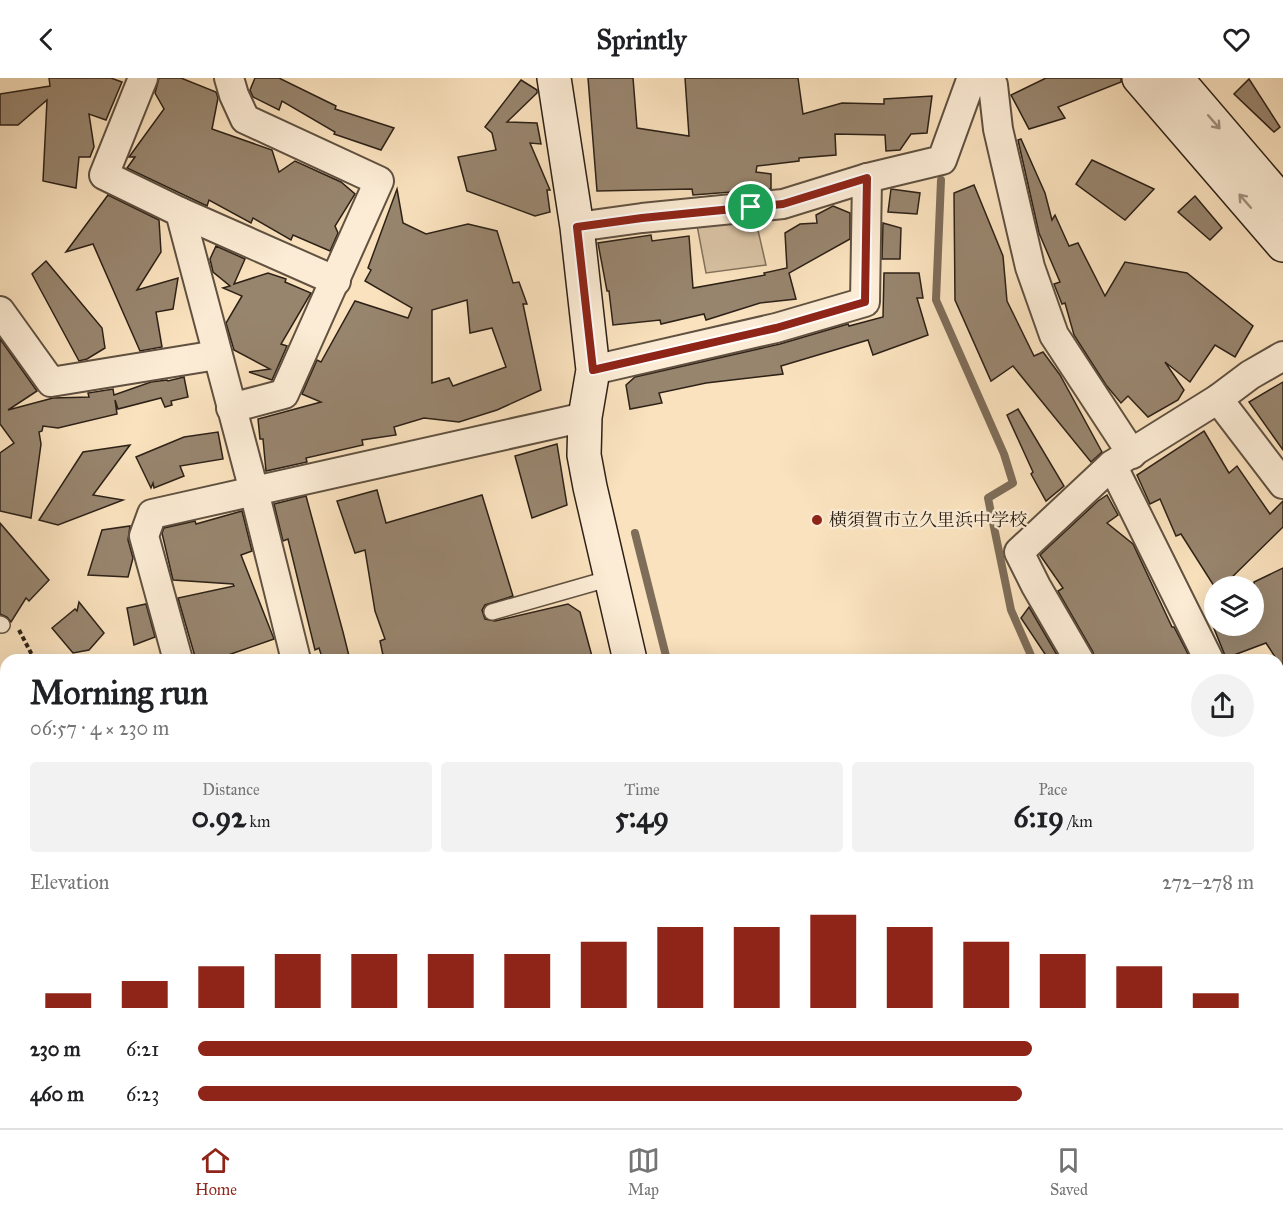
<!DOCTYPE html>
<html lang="en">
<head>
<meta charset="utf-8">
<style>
  body { margin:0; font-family:"IM FELL Great Primer","Noto Serif JP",serif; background:#f2f2f2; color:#202124; height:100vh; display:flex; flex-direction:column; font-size:22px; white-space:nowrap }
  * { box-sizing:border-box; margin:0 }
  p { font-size:20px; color:#757577 }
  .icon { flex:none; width:33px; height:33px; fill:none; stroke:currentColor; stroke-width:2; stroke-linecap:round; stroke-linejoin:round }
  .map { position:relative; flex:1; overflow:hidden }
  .side { position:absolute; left:0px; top:576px; width:1284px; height:474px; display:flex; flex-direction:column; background:#fff; border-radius:18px 18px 0 0; box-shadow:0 6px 24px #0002 }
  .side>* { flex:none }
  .buttons { position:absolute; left:1204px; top:498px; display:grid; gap:12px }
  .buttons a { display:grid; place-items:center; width:60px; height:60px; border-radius:50%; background:#fff; box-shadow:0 6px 24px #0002; font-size:30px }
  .pin { position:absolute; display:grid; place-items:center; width:51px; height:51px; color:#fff; margin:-26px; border:3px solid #fff; border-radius:50%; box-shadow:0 2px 6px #0007 }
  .round { display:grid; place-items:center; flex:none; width:63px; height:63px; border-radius:32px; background:#f2f2f2 }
  .head { display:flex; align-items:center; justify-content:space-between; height:102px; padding:0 30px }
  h1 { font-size:33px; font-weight:700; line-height:45px }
  .metrics { display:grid; grid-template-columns:repeat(3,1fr); gap:9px; height:102px; padding:6px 30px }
  .metrics div { display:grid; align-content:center; border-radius:6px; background:#f2f2f2; text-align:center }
  .metrics b { font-size:30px; font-weight:700 }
  .metrics small { font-size:16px; font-weight:400 }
  .metrics p { font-size:16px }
  .chart { height:168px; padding:12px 30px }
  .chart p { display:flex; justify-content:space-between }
  .chart svg { width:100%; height:108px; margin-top:6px; stroke:#8f2418; stroke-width:6 }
  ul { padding:0 30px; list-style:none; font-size:20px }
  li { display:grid; grid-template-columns:96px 72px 1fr; align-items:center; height:45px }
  li i { height:15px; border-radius:8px; background:#8f2418 }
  header { display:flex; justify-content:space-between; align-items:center; height:78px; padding:0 30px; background:#fff; font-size:27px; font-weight:700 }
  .dock { display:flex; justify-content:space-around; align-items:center; height:84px; border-top:2px solid #e0e0e0; background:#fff; font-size:16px; color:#757577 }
  .dock a { display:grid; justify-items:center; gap:3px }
  .dock .on { color:#8f2418 }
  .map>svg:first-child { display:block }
  .green { fill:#d7c1a2; stroke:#82715c; stroke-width:1.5 }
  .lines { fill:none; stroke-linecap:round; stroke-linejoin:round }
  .stream { stroke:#7e6d59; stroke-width:8 }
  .building { fill:#98856e; stroke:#2d2117; stroke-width:1.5; fill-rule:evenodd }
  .lane-casing { stroke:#605141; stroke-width:18 }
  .street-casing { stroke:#605141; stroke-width:32 }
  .secondary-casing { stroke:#2d2117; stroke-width:36 }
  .path { stroke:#2d2117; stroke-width:4; stroke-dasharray:4.5 3; stroke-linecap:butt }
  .lane { stroke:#fcecd5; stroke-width:15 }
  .street { stroke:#fcecd5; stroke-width:28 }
  .secondary { stroke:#fcecd5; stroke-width:33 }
  .oneway { stroke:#9f9180 }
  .route-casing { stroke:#fff; stroke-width:12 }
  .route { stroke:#8f2418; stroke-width:8 }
  .poi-dot { fill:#8f2418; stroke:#fcecd5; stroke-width:2 }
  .labels { text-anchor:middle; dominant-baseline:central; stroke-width:4.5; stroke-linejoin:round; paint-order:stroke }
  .poi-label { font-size:18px; fill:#2d2117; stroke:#fcecd5; text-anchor:start }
</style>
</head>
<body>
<header><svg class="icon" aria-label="back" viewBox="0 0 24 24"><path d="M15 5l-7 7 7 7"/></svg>Sprintly<svg class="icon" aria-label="heart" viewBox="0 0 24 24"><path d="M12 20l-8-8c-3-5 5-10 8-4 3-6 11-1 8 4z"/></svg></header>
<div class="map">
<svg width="1283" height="1050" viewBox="0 0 1283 1050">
  <rect width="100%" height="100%" fill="#fae2be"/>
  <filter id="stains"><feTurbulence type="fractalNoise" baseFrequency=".00333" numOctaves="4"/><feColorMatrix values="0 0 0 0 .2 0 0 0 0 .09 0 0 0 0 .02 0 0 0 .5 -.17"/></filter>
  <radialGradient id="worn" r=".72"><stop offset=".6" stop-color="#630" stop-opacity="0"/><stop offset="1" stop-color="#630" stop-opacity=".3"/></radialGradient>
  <path class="green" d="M754 135 766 187 706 195 696 142Z"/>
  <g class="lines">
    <g class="stream">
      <path d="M941 102 936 222 1004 376 1013 405 988 420 1011 532 1033 582"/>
      <path d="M635 455 667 582"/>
    </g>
  </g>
  <g class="building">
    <path d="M49 0H111L122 4 106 42 89 36 94 69 90 79H79L76 110 43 103 47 22 18 47H0V16L50 8Z"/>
    <path d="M159 0H181L216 14 218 20 212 51 272 72 279 94 295 83 341 104 355 116 335 148 338 155 330 173 293 157 291 162 253 140 251 145 209 122 207 128 127 90 135 79H129L164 31 155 15Z"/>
    <path d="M255 0H279L336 28 335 31 394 50 381 72 334 56 335 54 282 23 279 32 253 19 250 12Z"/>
    <path d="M588 0H633L637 50 689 58 685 0H798L803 36 842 25 884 26V21L932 18 927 55 911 56 900 72 886 73 885 57 835 56 836 77 799 80V83L757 88 756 94 771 96V111L693 117 692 111 597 113Z"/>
    <path d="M1046 0H1121V4L1058 29 1065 40 1029 51 1011 17Z"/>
    <path d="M1249 1 1280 49 1274 54 1234 16Z"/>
    <path d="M521 2 537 12V15L507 44 537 45 541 66 530 65 550 112H547L550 134 535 138 467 113 458 79 496 72 492 55 485 49Z"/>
    <path d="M1021 61 1045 115 1052 142 1055 137 1069 168 1078 165 1105 218 1125 184 1187 195 1253 248 1235 279 1215 267 1190 304 1165 284 1184 312 1178 322 1148 339 1128 318 1121 325 1106 307 1074 257 1065 225 1062 226 1054 206 1060 204 1039 155 1018 62Z"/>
    <path d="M1092 82 1154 111 1125 142 1076 106Z"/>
    <path d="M974 107 1003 178 1007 223 1034 278 1043 274 1060 297 1102 374 1091 384 1013 288 991 303 955 222 954 115Z"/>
    <path d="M397 111 403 145 426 156 468 146 497 153 513 205 519 204 527 226H523L541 312 497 332 459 344 424 340 394 349 396 357 362 362 363 367 306 380 307 384 266 393 263 361H260L258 341 321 324 302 316 317 282 321 284 355 223 408 240 412 230 365 203 371 192 368 190ZM467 222 470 255 492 250 506 289 453 308 449 300 432 305V232Z"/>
    <path d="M891 111 920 115 917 136 888 134Z"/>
    <path d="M108 117 159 142 161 174 137 212 178 200 173 231 156 234 162 269 140 273 93 166 66 174Z"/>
    <path d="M1195 118 1222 150 1210 162 1178 134Z"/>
    <path d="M833 128 850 135V161L789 195 796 221 760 225 706 242 704 236 661 246 660 242 613 247 609 213H607L598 165 651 157 652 163 689 158 693 210 765 197 764 195 787 190 785 155 800 146 817 145 816 137Z"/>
    <path d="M883 145 901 150 900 181H882Z"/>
    <path d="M216 168 245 181 234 206 268 195 286 201 285 204 311 215 281 266 287 268 272 302 249 294 270 291 234 272 226 245 242 218 223 210 230 208 213 194 210 181Z"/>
    <path d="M46 183 102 250 105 270 87 281 79 283 32 196Z"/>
    <path d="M884 195H919L923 220H917L928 257 873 277 868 262 781 288 783 296 706 305 659 315 662 325 630 331 626 307 635 299 780 266 848 246 849 248 883 239Z"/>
    <path d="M0 261 37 313 8 332 53 320 89 319 88 315 113 311 114 317 151 304 167 302 168 303 184 299 188 319 171 323 172 327 165 329 161 320 118 331 115 322 117 336 58 350 43 348 42 353 39 354 41 366 31 440 0 433V375L14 365 0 346Z"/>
    <path d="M1283 304V372L1249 324Z"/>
    <path d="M1018 331 1064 408 1046 423 1031 396 1033 394 1007 337Z"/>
    <path d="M1204 353 1229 395 1237 388 1270 436 1283 423V449L1223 508H1214L1181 456 1176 458 1160 421 1150 426 1137 397Z"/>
    <path d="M218 354 223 381 180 388 184 398 154 410 153 405 151 410 136 379 184 359Z"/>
    <path d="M557 366 567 427 532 440 515 378Z"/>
    <path d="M130 367 93 417 123 422 58 447 39 442 83 374Z"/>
    <path d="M377 412 386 445 482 417 513 518 485 527 482 532 485 541 495 543 568 526 580 534 593 582H384L380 563 385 561 375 533 365 472 355 475 337 423Z"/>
    <path d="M1107 417 1118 437 1107 445 1133 466 1172 549H1174L1188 576 1176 582H1095L1093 574 1058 513 1063 510 1040 477 1098 423Z"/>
    <path d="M306 418 343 554 350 582H323L319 570 315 572 288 461 283 463 274 426Z"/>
    <path d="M242 433 252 473 241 477 274 561 214 582H196L178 520 234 508 233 506 173 502 162 455 164 450 195 443 196 446Z"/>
    <path d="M0 445 49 502 29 523 26 520 11 544 7 539 0 536Z"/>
    <path d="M130 448 128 462 133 480 128 499 88 497 102 452Z"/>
    <path d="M1283 490V591L1266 565 1226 580 1213 548H1254V504Z"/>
    <path d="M79 524 104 555 89 572 73 575 52 550 75 531 77 533Z"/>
    <path d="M146 526 155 559 134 567 127 530Z"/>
    <path d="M1029 529 1060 582H1049L1021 540Z"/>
  </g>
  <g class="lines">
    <defs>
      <g id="lane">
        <path d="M492 534 611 500"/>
        <path d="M0 546 2 547"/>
        <path d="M453 1044 455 1050"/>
      </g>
      <g id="street">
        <path d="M143 0 104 97 180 134 254 413 296 582"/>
        <path d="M229 0 234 17 245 41 379 103 284 316 231 330"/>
        <path d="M180 134 336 203"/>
        <path d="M577 149 642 140 783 126 867 100 942 82 971 2 993 7 998 51 1030 189 1054 257 1132 376"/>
        <path d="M0 233 51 304 217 277"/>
        <path d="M593 292 776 250 865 224 867 100"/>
        <path d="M1218 321 1283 406"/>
        <path d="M1112 387 1209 582"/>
        <path d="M178 582 144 458 152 436 585 339"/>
        <path d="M1079 582 1036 508 1019 474 1112 387 1218 321 1250 297 1283 278"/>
        <path d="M1278 619 1283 616"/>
        <path d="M0 768 6 766"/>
        <path d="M1278 897 1283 896"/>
        <path d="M168 1044 170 1050"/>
        <path d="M80 1050 94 1044"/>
      </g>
      <g id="secondary">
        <path d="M554 0 577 149 593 292 585 339 584 377 590 409 630 582"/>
        <path d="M1139 0 1283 167"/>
        <path d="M1176 0 1283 125"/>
        <path d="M781 1044 784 1050"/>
      </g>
    </defs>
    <use href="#lane" class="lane-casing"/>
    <use href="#street" class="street-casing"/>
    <use href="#secondary" class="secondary-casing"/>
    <g class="path">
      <path d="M19 552 31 575 37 582"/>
      <path d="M0 676 6 673"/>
    </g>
    <use href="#lane" class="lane"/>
    <use href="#street" class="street"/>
    <use href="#secondary" class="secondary"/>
  </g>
  <defs><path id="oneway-shaft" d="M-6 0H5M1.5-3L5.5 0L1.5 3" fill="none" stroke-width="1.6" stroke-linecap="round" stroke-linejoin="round" transform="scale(1.5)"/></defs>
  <g class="oneway">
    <use href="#oneway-shaft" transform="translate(1214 44) rotate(49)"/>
    <use href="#oneway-shaft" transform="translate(1245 123) rotate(-131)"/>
  </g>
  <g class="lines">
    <defs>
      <path id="route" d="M867 100 865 224 776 250 593 292 577 149 642 140 783 126Z"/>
    </defs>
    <use href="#route" class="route-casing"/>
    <use href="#route" class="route"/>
  </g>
  <circle class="poi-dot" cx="817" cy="442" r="6"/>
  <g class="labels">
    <g class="poi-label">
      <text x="829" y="442">横須賀市立久里浜中学校</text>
    </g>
  </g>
  <rect width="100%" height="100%" filter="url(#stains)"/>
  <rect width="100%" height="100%" fill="url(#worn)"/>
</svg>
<div class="buttons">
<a><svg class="icon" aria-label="layers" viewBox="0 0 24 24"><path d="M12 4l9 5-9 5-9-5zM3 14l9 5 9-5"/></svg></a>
</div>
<div class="pin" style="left:751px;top:129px;background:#1e9e55"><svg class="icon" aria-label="arrive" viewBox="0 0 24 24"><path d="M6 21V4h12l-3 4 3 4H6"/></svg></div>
<section class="side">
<div class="head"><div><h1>Morning run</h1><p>06:57 · 4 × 230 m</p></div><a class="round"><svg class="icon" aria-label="share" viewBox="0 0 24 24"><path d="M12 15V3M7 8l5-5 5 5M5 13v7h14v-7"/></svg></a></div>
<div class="metrics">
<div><p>Distance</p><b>0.92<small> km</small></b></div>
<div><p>Time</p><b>5:49</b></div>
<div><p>Pace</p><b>6:19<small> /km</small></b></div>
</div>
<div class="chart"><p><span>Elevation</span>272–278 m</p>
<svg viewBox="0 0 160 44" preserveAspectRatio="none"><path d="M5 44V38M15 44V33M25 44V27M35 44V22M45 44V22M55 44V22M65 44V22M75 44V17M85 44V11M95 44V11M105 44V6M115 44V11M125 44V17M135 44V22M145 44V27M155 44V38"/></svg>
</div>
<ul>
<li><b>230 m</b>6:21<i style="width:79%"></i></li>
<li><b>460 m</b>6:23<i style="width:78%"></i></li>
</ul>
</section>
</div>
<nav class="dock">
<a class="on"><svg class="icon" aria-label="home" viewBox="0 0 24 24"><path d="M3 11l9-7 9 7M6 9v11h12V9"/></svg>Home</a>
<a><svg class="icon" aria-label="map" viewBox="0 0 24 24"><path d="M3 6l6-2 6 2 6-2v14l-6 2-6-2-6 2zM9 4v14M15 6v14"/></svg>Map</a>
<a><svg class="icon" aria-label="saved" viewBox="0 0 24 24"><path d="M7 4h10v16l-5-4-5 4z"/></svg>Saved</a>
</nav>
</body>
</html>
